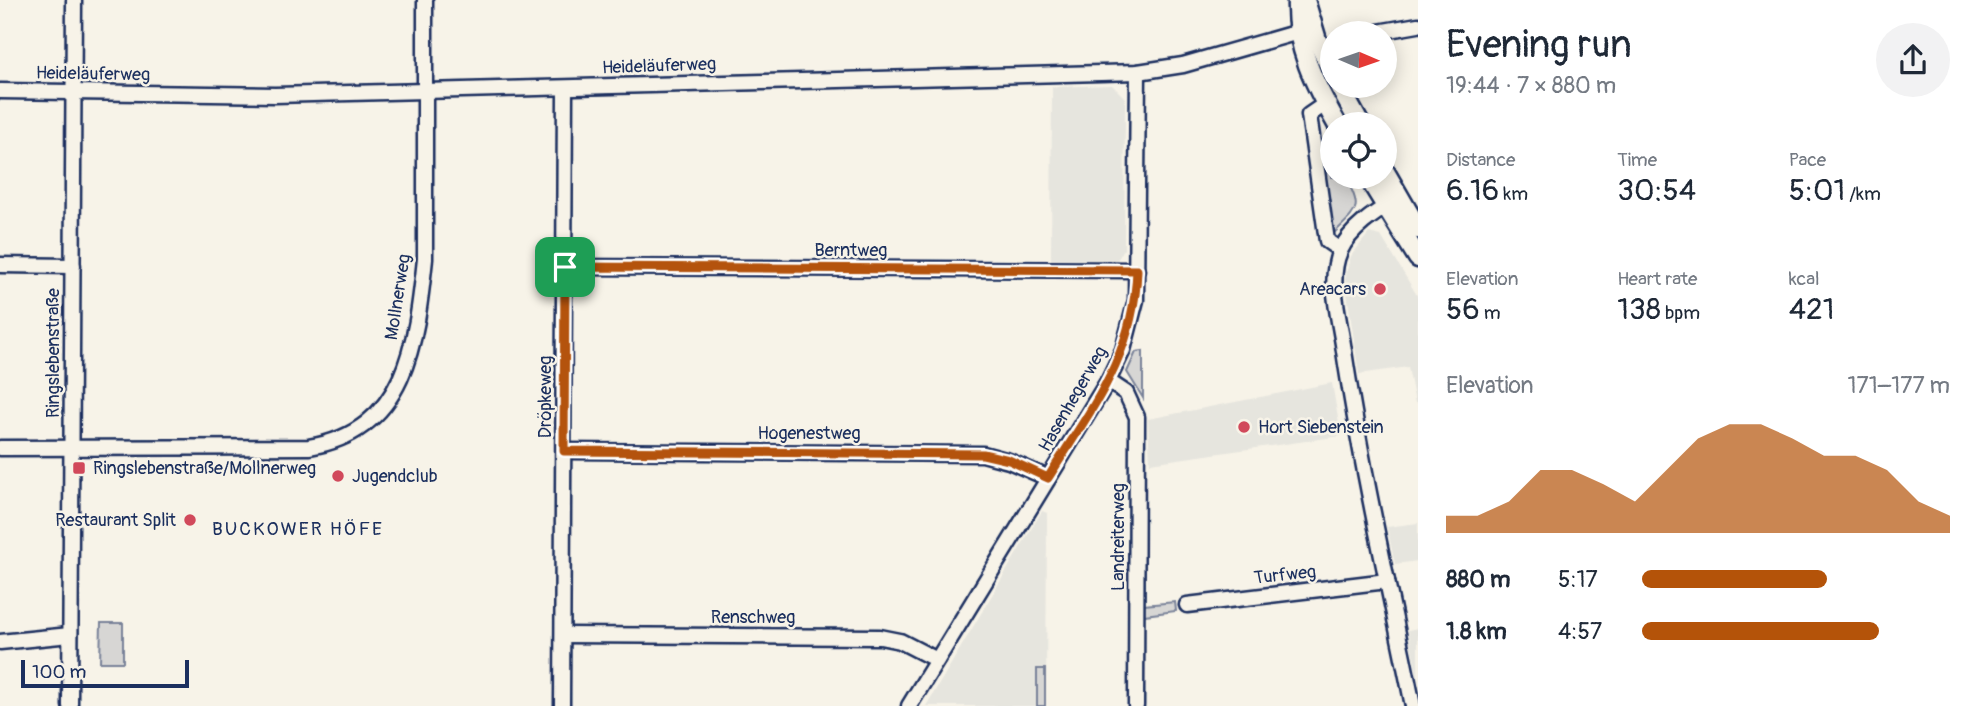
<!DOCTYPE html>
<html lang="en">
<head>
<meta charset="utf-8">
<style>
  body { margin:0; font-family:Pangolin,sans-serif; background:#f2f2f3; color:#1f2937; height:100vh; display:flex; flex-direction:column; font-size:26px; white-space:nowrap }
  * { box-sizing:border-box; margin:0 }
  p { font-size:23px; color:#747a83 }
  .icon { flex:none; width:38px; height:38px; fill:none; stroke:currentColor; stroke-width:2; stroke-linecap:round; stroke-linejoin:round }
  .map { position:relative; flex:1; overflow:hidden }
  .details { display:flex; flex-direction:column; background:#fff; width:560px }
  .details>* { flex:none }
  .needle { width:46px; rotate:92deg }
  .fabs { position:absolute; left:1320px; top:21px; display:grid; gap:14px }
  .fabs a { display:grid; place-items:center; width:77px; height:77px; border-radius:50%; background:#fff; box-shadow:0 4px 18px #0003; font-size:35px }
  .scale { position:absolute; left:21px; bottom:18px; width:168px; box-sizing:border-box; padding-left:7px; border:4px solid #1b2f5e; border-top:0; font-size:19px; line-height:24px; white-space:nowrap; color:#1b2f5e; -webkit-text-stroke:5px #f7f3e8; paint-order:stroke }
  .pin { position:absolute; display:grid; place-items:center; width:60px; height:60px; color:#fff; margin:-30px; border-radius:14px; box-shadow:0 4px 10px #0006 }
  .round { display:grid; place-items:center; flex:none; width:74px; height:74px; border-radius:37px; background:#f2f2f3 }
  .summary { display:flex; align-items:center; justify-content:space-between; height:119px; padding:0 28px }
  h1 { font-size:38px; font-weight:600; line-height:52px }
  .figures { display:grid; grid-template-columns:repeat(3,1fr); gap:10px; height:119px; padding:7px 28px }
  .figures div { display:grid; align-content:center }
  .figures b { font-size:30px; font-weight:600 }
  .figures small { font-size:19px; font-weight:400 }
  .figures p { font-size:19px }
  .chart { height:196px; padding:14px 28px }
  .chart p { display:flex; justify-content:space-between }
  .chart svg { width:100%; height:126px; margin-top:7px; fill:#b45309; opacity:.7 }
  ul { padding:0 28px; list-style:none; font-size:23px }
  li { display:grid; grid-template-columns:112px 84px 1fr; align-items:center; height:52px }
  li i { height:18px; border-radius:9px; background:#b45309 }
  main { display:flex; flex:1; min-height:0 }
  .map>svg:first-child { display:block }
  .built { fill:#e6e5de }
  .green { fill:#d7d6d4; stroke:#798299; stroke-width:2 }
  .lines { fill:none; stroke-linecap:round; stroke-linejoin:round }
  .minor-casing { stroke:#1b2f5e; stroke-width:19 }
  .major-casing { stroke:#1b2f5e; stroke-width:23 }
  .minor { stroke:#f7f3e8; stroke-width:14 }
  .major { stroke:#f7f3e8; stroke-width:18 }
  .route-casing { stroke:#fff; stroke-width:14 }
  .route { stroke:#b45309; stroke-width:9 }
  .poi-dot { fill:#d1495b; stroke:#f7f3e8; stroke-width:2.5 }
  .labels { text-anchor:middle; dominant-baseline:central; stroke-width:5; stroke-linejoin:round; paint-order:stroke }
  .street-label { font-size:18px; fill:#1b2f5e; stroke:#f7f3e8 }
  .poi-label { font-size:18px; fill:#1b2f5e; stroke:#f7f3e8; text-anchor:start }
  .neighbourhood-label { font-size:19px; letter-spacing:2px; fill:#1b2f5e; stroke:#f7f3e8 }
</style>
</head>
<body>
<main>
<div class="map">
<svg width="1418" height="706" viewBox="0 0 1418 706">
  <rect width="100%" height="100%" fill="#f7f3e8"/>
  <filter id="ink" filterUnits="userSpaceOnUse"><feTurbulence type="fractalNoise" baseFrequency=".0143" numOctaves="2"/><feDisplacementMap in="SourceGraphic" scale="14" xChannelSelector="R" yChannelSelector="G"/><feConvolveMatrix kernelMatrix="1 2 1 2 8 2 1 2 1" color-interpolation-filters="sRGB"/></filter>
  <g filter="url(#ink)">
    <g class="built">
      <path d="M1112 85 1125 98 1124 249 1116 262 1051 261 1052 87Z"/>
      <path d="M1369 233 1381 236 1418 297V403H1415L1408 367 1359 374 1345 279 1351 256Z"/>
      <path d="M1332 383 1341 436 1150 463 1148 419Z"/>
      <path d="M1042 511 1047 513 1046 706H926Z"/>
      <path d="M1418 523V561L1395 564 1387 527Z"/>
      <path d="M1418 628V678L1408 630Z"/>
    </g>
    <g class="green">
      <path d="M1312 47 1352 124H1343L1315 73Z"/>
      <path d="M1320 139 1332 155V177H1345C1364 210 1357 210 1332 235Z"/>
      <path d="M1143 351V398L1127 372 1136 352Z"/>
      <path d="M1175 602 1176 611 1144 615V605Z"/>
      <path d="M101 623H123V662H100Z"/>
      <rect x="1037" y="669" width="8" height="37"/>
    </g>
    <g class="lines">
      <defs>
        <g id="minor">
          <path d="M1372 33 1418 25"/>
          <path d="M0 91 275 95 1138 72 1183 65 1309 29"/>
          <path d="M1325 104 1309 115 1327 241 1340 250"/>
          <path d="M1394 201C1375 213 1350 229 1340 251 1327 280 1340 320 1344 351 1362 470 1389 588 1413 706"/>
          <path d="M0 265 73 266"/>
          <path d="M565 267 1137 270"/>
          <path d="M1108 381 1126 393 1137 417 1136 706"/>
          <path d="M0 448 309 447C407 431 416 342 425 259V0"/>
          <path d="M564 451 983 454 1009 461 1048 478"/>
          <path d="M1187 605 1387 581"/>
          <path d="M563 635 880 637 900 641 937 660"/>
          <path d="M0 642 70 635"/>
          <path d="M70 706 74 0"/>
          <path d="M562 706 565 88"/>
          <path d="M909 706 1108 381 1123 350 1136 300 1138 72"/>
        </g>
        <g id="major">
          <path d="M1297 0C1295 47 1315 85 1337 124"/>
          <path d="M1305 0 1317 40 1332 71"/>
          <path d="M1339 86 1360 124"/>
          <path d="M1384 170 1418 229"/>
          <path d="M1368 177 1418 258"/>
        </g>
      </defs>
      <use href="#minor" class="minor-casing"/>
      <use href="#major" class="major-casing"/>
      <use href="#minor" class="minor"/>
      <use href="#major" class="major"/>
    </g>
  </g>
  <g class="lines" filter="url(#ink)">
    <defs>
      <path id="route" d="M565 267 1137 270C1134 357 1092 407 1048 478L1009 460 983 454 564 451Z"/>
    </defs>
    <use href="#route" class="route-casing"/>
    <use href="#route" class="route"/>
  </g>
  <g class="poi-dot">
    <circle cx="1380" cy="289" r="7"/>
    <circle cx="1244" cy="427" r="7"/>
    <rect x="72" y="461" width="14" height="14" rx="3.5"/>
    <circle cx="338" cy="476" r="7"/>
    <circle cx="190" cy="520" r="7"/>
  </g>
  <g class="labels">
    <g class="street-label">
      <text transform="translate(659 66) rotate(-2)">Heideläuferweg</text>
      <text transform="translate(93 74) rotate(1)">Heideläuferweg</text>
      <text x="851" y="250">Berntweg</text>
      <text transform="translate(398 297) rotate(-81)">Mollnerweg</text>
      <text transform="translate(53 353) rotate(-90)">Ringslebenstraße</text>
      <text transform="translate(545 397) rotate(-90)">Dröpkeweg</text>
      <text transform="translate(1073 399) rotate(-60)">Hasenhegerweg</text>
      <text x="809" y="433">Hogenestweg</text>
      <text transform="translate(1118 537) rotate(-90)">Landreiterweg</text>
      <text transform="translate(1285 575) rotate(-6)">Turfweg</text>
      <text x="753" y="617">Renschweg</text>
    </g>
    <g class="poi-label">
      <text x="1366" y="289" text-anchor="end">Areacars</text>
      <text x="1258" y="427">Hort Siebenstein</text>
      <text x="93" y="468">Ringslebenstraße/Mollnerweg</text>
      <text x="352" y="476">Jugendclub</text>
      <text x="176" y="520" text-anchor="end">Restaurant Split</text>
    </g>
    <g class="neighbourhood-label">
      <text x="298" y="529">BUCKOWER HÖFE</text>
    </g>
  </g>
</svg>
<div class="fabs">
<a><svg class="needle" viewBox="-14 -14 28 28"><path d="M0-13l5 13h-10z" fill="#e53935"/><path d="M0 13l5-13h-10z" fill="#747a83"/></svg></a>
<a><svg class="icon" aria-label="locate" viewBox="0 0 24 24"><circle cx="12" cy="12" r="6"/><path d="M12 2v4M12 18v4M2 12h4M18 12h4"/></svg></a>
</div>
<div class="scale">100 m</div>
<div class="pin" style="left:565px;top:267px;background:#1e9e55"><svg class="icon" aria-label="arrive" viewBox="0 0 24 24"><path d="M6 21V4h12l-3 4 3 4H6"/></svg></div>
</div>
<section class="details">
<div class="summary"><div><h1>Evening run</h1><p>19:44 · 7 × 880 m</p></div><a class="round"><svg class="icon" aria-label="share" viewBox="0 0 24 24"><path d="M12 15V3M7 8l5-5 5 5M5 13v7h14v-7"/></svg></a></div>
<div class="figures">
<div><p>Distance</p><b>6.16<small> km</small></b></div>
<div><p>Time</p><b>30:54</b></div>
<div><p>Pace</p><b>5:01<small> /km</small></b></div>
</div>
<div class="figures">
<div><p>Elevation</p><b>56<small> m</small></b></div>
<div><p>Heart rate</p><b>138<small> bpm</small></b></div>
<div><p>kcal</p><b>421</b></div>
</div>
<div class="chart"><p><span>Elevation</span>171–177 m</p>
<svg viewBox="0 0 160 44" preserveAspectRatio="none"><path d="M0 44V38L10 38L20 33L30 22L40 22L50 27L60 33L70 22L80 11L90 6L100 6L110 11L120 17L130 17L140 22L150 33L160 38V44z"/></svg>
</div>
<ul>
<li><b>880 m</b>5:17<i style="width:60%"></i></li>
<li><b>1.8 km</b>4:57<i style="width:77%"></i></li>
</ul>
</section>
</main>
</body>
</html>
